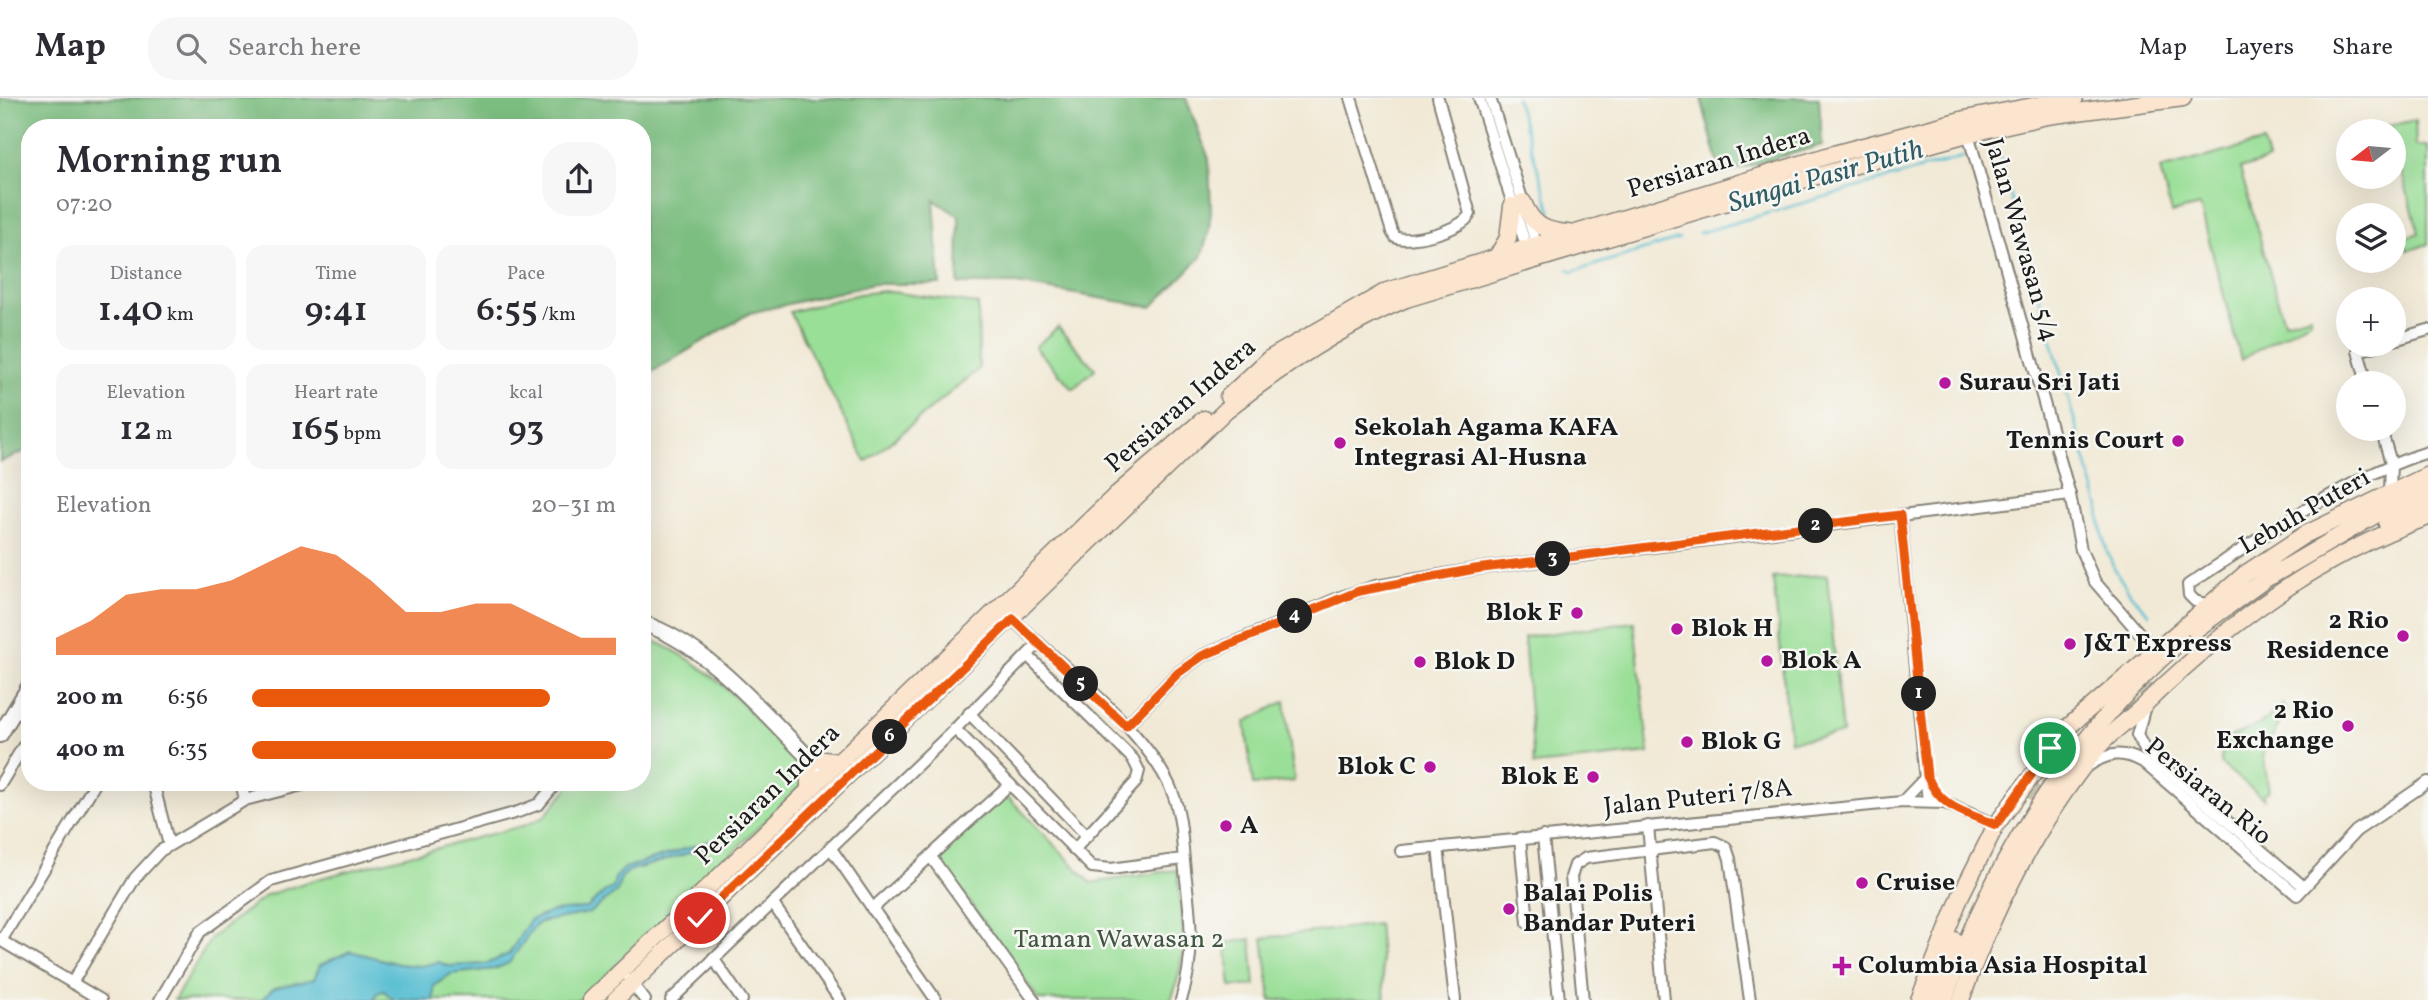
<!DOCTYPE html>
<html lang="en">
<head>
<meta charset="utf-8">
<style>
  body { margin:0; font-family:Vollkorn,serif; background:#f7f7f7; color:#2b2b33; height:100vh; display:flex; flex-direction:column; font-size:26px; white-space:nowrap }
  * { box-sizing:border-box; margin:0 }
  p { font-size:23px; color:#7c7c81 }
  .icon { flex:none; width:38px; height:38px; fill:none; stroke:currentColor; stroke-width:2; stroke-linecap:round; stroke-linejoin:round }
  .map { position:relative; flex:1; overflow:hidden }
  .drawer { position:absolute; left:21px; top:21px; width:630px; height:672px; display:flex; flex-direction:column; background:#fff; border-radius:28px; box-shadow:0 7px 28px #0002 }
  .drawer>* { flex:none }
  .needle { width:46px; rotate:254deg }
  .fabs { position:absolute; left:2336px; top:21px; display:grid; gap:14px }
  .fabs a { display:grid; place-items:center; width:70px; height:70px; border-radius:50%; background:#fff; box-shadow:0 7px 28px #0002; font-size:35px }
  .pin { position:absolute; display:grid; place-items:center; width:60px; height:60px; color:#fff; margin:-30px; border:4px solid #fff; border-radius:50%; box-shadow:0 2px 7px #0007 }
  .km { position:absolute; width:35px; height:35px; margin:-18px; border-radius:50%; background:#222; color:#fff; font-size:19px; line-height:35px; text-align:center }
  .round { display:grid; place-items:center; flex:none; width:74px; height:74px; border-radius:28px; background:#f7f7f7 }
  .overview { display:flex; align-items:center; justify-content:space-between; height:119px; padding:0 35px }
  h1 { font-size:38px; font-weight:600; line-height:52px }
  .stats { display:grid; grid-template-columns:repeat(3,1fr); gap:10px; height:119px; padding:7px 35px }
  .stats div { display:grid; align-content:center; border-radius:18px; background:#f7f7f7; text-align:center }
  .stats b { font-size:35px; font-weight:600 }
  .stats small { font-size:19px; font-weight:400 }
  .stats p { font-size:19px }
  .chart { height:196px; padding:14px 35px }
  .chart p { display:flex; justify-content:space-between }
  .chart svg { width:100%; height:126px; margin-top:7px; fill:#ea580c; opacity:.7 }
  ul { padding:0 35px; list-style:none; font-size:23px }
  li { display:grid; grid-template-columns:112px 84px 1fr; align-items:center; height:52px }
  li i { height:18px; border-radius:9px; background:#ea580c }
  header { display:flex; align-items:center; gap:42px; box-sizing:border-box; height:98px; padding:0 35px; background:#fff; border-bottom:2px solid #e1e1e2 }
  header strong { font-size:33px }
  nav { display:flex; gap:38px; margin-inline-start:auto; font-size:24px }
  .search { width:490px; height:63px; background:#f7f7f7; display:flex; align-items:center; gap:18px; box-sizing:border-box; padding:0 24px; border-radius:28px; color:#7c7c81; font-size:26px }
  .map>svg:first-child { display:block }
  .green { fill:#9adf97; stroke:#5b7e5a; stroke-width:2 }
  .forest { fill:#7bbe80; stroke:#4c6d4e; stroke-width:2 }
  .water { fill:#54bdd1; stroke:#386c76; stroke-width:2 }
  .lines { fill:none; stroke-linecap:round; stroke-linejoin:round }
  .stream { stroke:#54bdd1; stroke-width:2.5 }
  .secondary-tunnel { stroke:#c6c0b0; stroke-width:16; stroke-dasharray:16 8; stroke-linecap:butt }
  .minor-casing { stroke:#868278; stroke-width:14 }
  .tertiary-casing { stroke:#868278; stroke-width:18 }
  .secondary-casing { stroke:#868278; stroke-width:19 }
  .minor { stroke:#fff; stroke-width:10 }
  .tertiary { stroke:#fff; stroke-width:14 }
  .secondary { stroke:#fbe5cf; stroke-width:16 }
  .route-casing { stroke:#fff; stroke-width:14 }
  .route { stroke:#ea580c; stroke-width:9 }
  .poi-dot { fill:#b5179e; stroke:#f6f6f2; stroke-width:2.5 }
  .labels { text-anchor:middle; dominant-baseline:central; stroke-width:5; stroke-linejoin:round; paint-order:stroke }
  .street-label { font-size:26px; fill:#1c1c1c; stroke:#f6f6f2 }
  .poi-label { font-size:26px; font-weight:bold; fill:#1c1c1c; stroke:#f6f6f2; text-anchor:start }
  .park-label { font-size:26px; fill:#425641; stroke:#f6f6f2 }
  .water-label { font-size:28px; font-style:italic; fill:#325c64; stroke:#f6f6f2 }
</style>
</head>
<body>
<header>
<strong>Map</strong>
<div class="search"><svg class="icon" aria-label="search" viewBox="0 0 24 24"><circle cx="10" cy="10" r="6"/><path d="M15 15l6 6"/></svg>Search here</div>
<nav><a>Map</a><a>Layers</a><a>Share</a></nav>
</header>
<div class="map">
<svg width="2428" height="902" viewBox="0 0 2428 902">
  <rect width="100%" height="100%" fill="#f6f6f2"/>
  <filter id="ink" filterUnits="userSpaceOnUse"><feTurbulence type="fractalNoise" baseFrequency=".0143" numOctaves="2"/><feDisplacementMap in="SourceGraphic" scale="14" xChannelSelector="R" yChannelSelector="G"/><feConvolveMatrix kernelMatrix="1 2 1 2 8 2 1 2 1" color-interpolation-filters="sRGB"/></filter>
  <filter id="wash" filterUnits="userSpaceOnUse"><feTurbulence type="fractalNoise" baseFrequency=".00686" numOctaves="4" result="noise"/><feDisplacementMap in="SourceGraphic" scale="28" xChannelSelector="R" yChannelSelector="G"/><feGaussianBlur stdDeviation="1.57" result="paint"/><feColorMatrix in="noise" values="0 0 0 0 0 0 0 0 0 0 0 0 0 0 0 0 0 1.4 0 .05"/><feComposite in="paint" operator="in"/></filter>
  <g filter="url(#wash)">
    <rect width="100%" height="100%" fill="#f1e9d5"/>
    <g class="green">
      <path d="M2415 22 2416 48H2428V146L2408 153 2407 150 2396 152 2394 143 2419 135 2394 48V33H2390L2388 28Z"/>
      <path d="M2263 44 2268 62 2240 71 2284 224 2310 217 2311 221 2241 262 2200 108 2171 115 2160 71Z"/>
      <path d="M884 193 978 206 979 271 866 364 790 214 859 196Z"/>
      <path d="M1058 229 1095 271 1073 291 1035 249Z"/>
      <path d="M1827 477 1842 636 1790 643 1773 480Z"/>
      <path d="M1634 524 1649 655 1534 667 1524 539Z"/>
      <path d="M642 539C709 560 754 619 801 668L803 686 581 902H174L212 839 267 797 317 781 526 727 544 719 573 684H642Z"/>
      <path d="M1285 603 1294 683 1253 687 1245 624Z"/>
      <path d="M2283 606 2287 611 2263 656 2269 693 2263 696 2264 701 2221 666C2221 630 2240 640 2261 625 2269 619 2276 612 2283 606Z"/>
      <path d="M1006 697 1091 785 1177 772C1183 818 1189 859 1171 902H1039L938 760Z"/>
      <path d="M1378 826 1385 902H1271L1263 840Z"/>
      <path d="M1251 841 1255 887 1231 889 1226 845Z"/>
    </g>
    <g class="forest">
      <path d="M0 0H1186L1209 61 1211 113 1208 137 1201 159 1152 209 1016 186H958L959 118 934 102 940 186H873L750 215 642 280V30H30V351L0 364Z"/>
      <path d="M1701 0H1819L1822 47 1721 76Z"/>
    </g>
    <path class="water" d="M710 743 712 748 629 773 621 780 617 794 589 815 540 824 533 830 509 865 495 871 451 876 434 888V902H394L384 893 377 895 374 902H261L274 890 314 881 320 867 350 853 399 866 420 868 439 864 448 868 486 866 509 856 530 822 554 813 587 810 605 793 613 790 615 780 625 770Z"/>
    <g class="lines">
      <g class="stream">
        <path d="M1516 0 1551 114"/>
        <path d="M1989 52 1997 50 2099 409C2101 454 2118 485 2149 516"/>
        <path d="M1699 135 1963 59"/>
        <path d="M1568 171 1572 174 1679 141"/>
      </g>
    </g>
  </g>
  <g filter="url(#ink)">
    <g class="lines">
      <g class="secondary-tunnel">
        <path d="M2120 611 2151 584"/>
        <path d="M2029 701 2072 653"/>
      </g>
      <defs>
        <g id="minor">
          <path d="M1351 0 1392 134 1395 139C1409 146 1463 132 1470 116L1438 0"/>
          <path d="M1479 0 1528 154"/>
          <path d="M1490 0 1538 151"/>
          <path d="M1967 32 2070 397 2081 452 2095 484 2154 552"/>
          <path d="M2394 242 2428 232"/>
          <path d="M2367 285 2358 253 2379 247"/>
          <path d="M2381 331 2391 365 2390 393"/>
          <path d="M1900 417 1928 704"/>
          <path d="M2209 507 2195 503 2189 497 2188 487C2256 442 2351 377 2428 354"/>
          <path d="M1007 516C1056 563 1151 635 1173 696 1183 722 1182 753 1186 781 1191 823 1195 860 1181 902"/>
          <path d="M1028 558 1133 661 1139 673 1136 684 1074 752"/>
          <path d="M2145 608 2137 637 2146 654 2304 789"/>
          <path d="M969 615 1087 738"/>
          <path d="M1126 628 1178 575 1202 558 1341 499 1376 488 1475 471 2070 397"/>
          <path d="M955 631 1092 769 1111 771 1183 761"/>
          <path d="M2088 668C2108 655 2122 652 2143 664L2297 797 2356 733 2428 684"/>
          <path d="M153 684 169 747"/>
          <path d="M241 684 245 702"/>
          <path d="M0 687 30 637"/>
          <path d="M1902 704 1927 678"/>
          <path d="M1648 728 1664 902"/>
          <path d="M1543 738 1559 902"/>
          <path d="M1520 740 1528 825"/>
          <path d="M830 749 936 902"/>
          <path d="M1438 749 1455 902"/>
          <path d="M1401 753 1902 704 1945 705 1996 727"/>
          <path d="M931 759 1034 902"/>
          <path d="M773 806 840 902"/>
          <path d="M872 811 1010 686"/>
          <path d="M0 842 101 902"/>
          <path d="M1 843 96 684"/>
          <path d="M713 860 742 902"/>
          <path d="M629 882 645 902"/>
          <path d="M72 885 135 780 160 753 245 702 314 684"/>
          <path d="M160 902 200 834 271 783 518 714 539 706 557 684"/>
          <path d="M671 902 955 631 1038 546"/>
          <path d="M1583 902 1571 779 1575 767 1586 760 1715 744 1726 749 1730 761 1750 902"/>
        </g>
        <g id="tertiary">
          <path d="M642 525C710 547 767 620 817 668"/>
          <path d="M0 637 30 587"/>
        </g>
        <g id="secondary">
          <path d="M1523 104C1532 127 1544 133 1568 135"/>
          <path d="M1496 160 1508 140 1512 108"/>
          <path d="M1228 299 1269 261 1387 193 1830 57 1965 21 2075 0"/>
          <path d="M2387 426 2428 405"/>
          <path d="M2271 478 2399 403 2428 391"/>
          <path d="M2195 532 2278 472"/>
          <path d="M809 692V660L838 664"/>
          <path d="M591 902 1116 397 1204 321"/>
          <path d="M615 902 1226 312C1282 268 1340 229 1406 201L1760 94 1967 36 2047 18 2183 0"/>
          <path d="M1919 902 1961 797 1996 727 2067 630 2245 476 2304 437 2428 377"/>
          <path d="M1932 902 1954 842"/>
          <path d="M1944 902C1992 765 2067 645 2175 548"/>
          <path d="M1961 902C1992 812 2039 721 2100 647 2114 631 2133 619 2147 604 2228 525 2321 456 2428 419"/>
        </g>
      </defs>
      <use href="#minor" class="minor-casing"/>
      <use href="#tertiary" class="tertiary-casing"/>
      <use href="#secondary" class="secondary-casing"/>
      <use href="#minor" class="minor"/>
      <use href="#tertiary" class="tertiary"/>
      <use href="#secondary" class="secondary"/>
    </g>
  </g>
  <g class="lines" filter="url(#ink)">
    <defs>
      <path id="route" d="M700 820 1013 521 1126 628 1178 575 1202 558 1359 493 1475 471 1900 417 1927 678C1941 711 1965 714 1996 727L2050 650"/>
    </defs>
    <use href="#route" class="route-casing"/>
    <use href="#route" class="route"/>
  </g>
  <g class="poi-dot">
    <circle cx="1945" cy="285" r="7"/>
    <circle cx="2178" cy="343" r="7"/>
    <circle cx="1340" cy="345" r="7"/>
    <circle cx="1577" cy="515" r="7"/>
    <circle cx="1677" cy="531" r="7"/>
    <circle cx="2403" cy="538" r="7"/>
    <circle cx="2070" cy="546" r="7"/>
    <circle cx="1767" cy="563" r="7"/>
    <circle cx="1420" cy="564" r="7"/>
    <circle cx="2348" cy="628" r="7"/>
    <circle cx="1687" cy="644" r="7"/>
    <circle cx="1430" cy="669" r="7"/>
    <circle cx="1593" cy="679" r="7"/>
    <circle cx="1226" cy="728" r="7"/>
    <circle cx="1862" cy="785" r="7"/>
    <circle cx="1509" cy="811" r="7"/>
    <path d="M1838.5 857.5h7v7h7v7h-7v7h-7v-7h-7v-7h7z"/>
  </g>
  <g class="labels">
    <g class="street-label">
      <text transform="translate(1719 65) rotate(-17)">Persiaran Indera</text>
      <text transform="translate(2021 142) rotate(74)">Jalan Wawasan 5/4</text>
      <text transform="translate(1181 308) rotate(-41)">Persiaran Indera</text>
      <text transform="translate(2305 414) rotate(-30)">Lebuh Puteri</text>
      <text transform="translate(2208 694) rotate(39)">Persiaran Rio</text>
      <text transform="translate(768 697) rotate(-44)">Persiaran Indera</text>
      <text transform="translate(1698 700) rotate(-6)">Jalan Puteri 7/8A</text>
    </g>
    <g class="poi-label">
      <text x="1959" y="285">Surau Sri Jati</text>
      <text x="1354" y="330">Sekolah Agama KAFA<tspan x="1354" dy="30">Integrasi Al-Husna</tspan></text>
      <text x="2164" y="343" text-anchor="end">Tennis Court</text>
      <text x="1563" y="515" text-anchor="end">Blok F</text>
      <text x="2389" y="523" text-anchor="end">2 Rio<tspan x="2389" dy="30">Residence</tspan></text>
      <text x="1691" y="531">Blok H</text>
      <text x="2084" y="546">J&amp;T Express</text>
      <text x="1781" y="563">Blok A</text>
      <text x="1434" y="564">Blok D</text>
      <text x="2334" y="613" text-anchor="end">2 Rio<tspan x="2334" dy="30">Exchange</tspan></text>
      <text x="1701" y="644">Blok G</text>
      <text x="1416" y="669" text-anchor="end">Blok C</text>
      <text x="1579" y="679" text-anchor="end">Blok E</text>
      <text x="1240" y="728">A</text>
      <text x="1876" y="785">Cruise</text>
      <text x="1523" y="796">Balai Polis<tspan x="1523" dy="30">Bandar Puteri</tspan></text>
      <text x="1858" y="868">Columbia Asia Hospital</text>
    </g>
    <g class="park-label">
      <text x="1119" y="842">Taman Wawasan 2</text>
    </g>
    <g class="water-label">
      <text transform="translate(1826 79) rotate(-16)">Sungai Pasir Putih</text>
    </g>
  </g>
</svg>
<div class="fabs">
<a><svg class="needle" viewBox="-14 -14 28 28"><path d="M0-13l5 13h-10z" fill="#e53935"/><path d="M0 13l5-13h-10z" fill="#7c7c81"/></svg></a>
<a><svg class="icon" aria-label="layers" viewBox="0 0 24 24"><path d="M12 4l9 5-9 5-9-5zM3 14l9 5 9-5"/></svg></a>
<a>+</a>
<a>−</a>
</div>
<div class="pin" style="left:2050px;top:650px;background:#1e9e55"><svg class="icon" aria-label="arrive" viewBox="0 0 24 24"><path d="M6 21V4h12l-3 4 3 4H6"/></svg></div>
<div class="pin" style="left:700px;top:820px;background:#d93025"><svg class="icon" aria-label="check" viewBox="0 0 24 24"><path d="M5 12l5 5 9-10"/></svg></div>
<b class="km" style="left:1919px;top:596px">1</b>
<b class="km" style="left:1816px;top:428px">2</b>
<b class="km" style="left:1553px;top:461px">3</b>
<b class="km" style="left:1295px;top:518px">4</b>
<b class="km" style="left:1081px;top:586px">5</b>
<b class="km" style="left:890px;top:639px">6</b>
<section class="drawer">
<div class="overview"><div><h1>Morning run</h1><p>07:20</p></div><a class="round"><svg class="icon" aria-label="share" viewBox="0 0 24 24"><path d="M12 15V3M7 8l5-5 5 5M5 13v7h14v-7"/></svg></a></div>
<div class="stats">
<div><p>Distance</p><b>1.40<small> km</small></b></div>
<div><p>Time</p><b>9:41</b></div>
<div><p>Pace</p><b>6:55<small> /km</small></b></div>
</div>
<div class="stats">
<div><p>Elevation</p><b>12<small> m</small></b></div>
<div><p>Heart rate</p><b>165<small> bpm</small></b></div>
<div><p>kcal</p><b>93</b></div>
</div>
<div class="chart"><p><span>Elevation</span>20–31 m</p>
<svg viewBox="0 0 160 44" preserveAspectRatio="none"><path d="M0 44V38L10 32L20 23L30 21L40 21L50 18L60 12L70 6L80 9L90 18L100 29L110 29L120 26L130 26L140 32L150 38L160 38V44z"/></svg>
</div>
<ul>
<li><b>200 m</b>6:56<i style="width:82%"></i></li>
<li><b>400 m</b>6:35<i style="width:100%"></i></li>
</ul>
</section>
</div>
</body>
</html>
